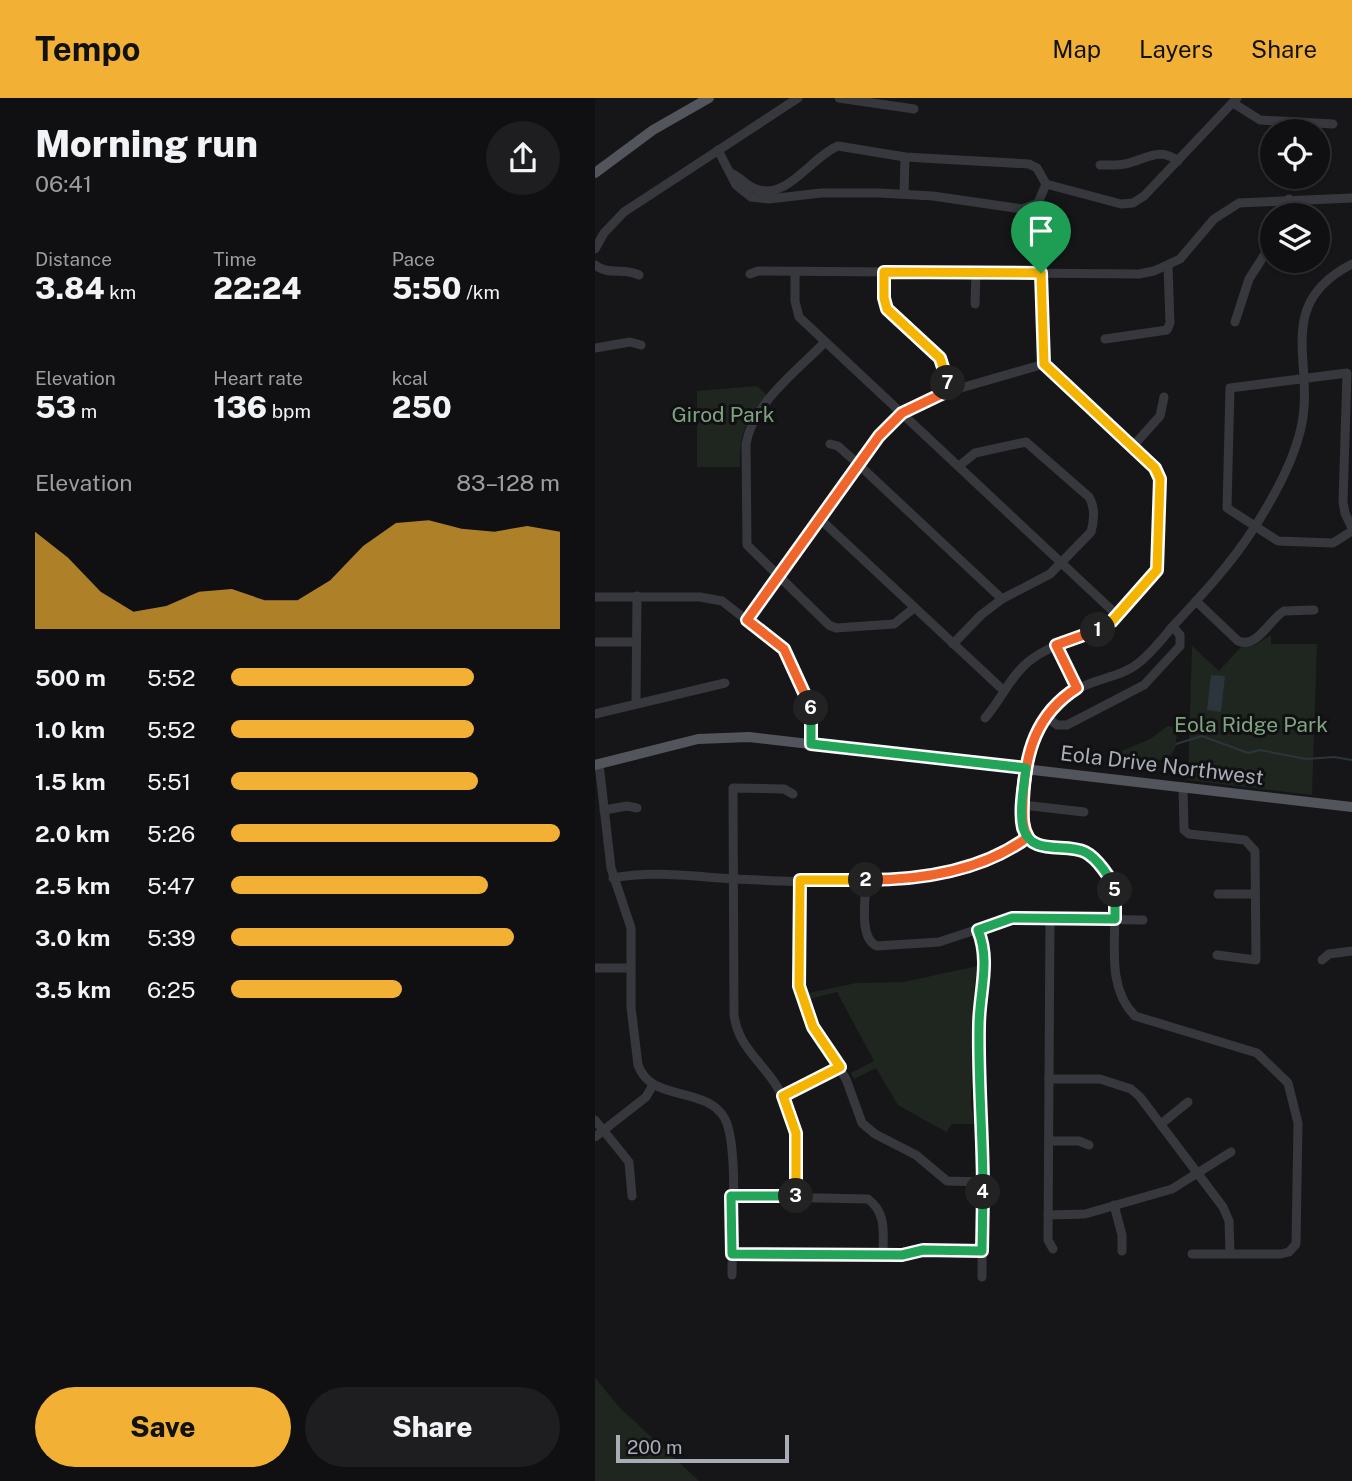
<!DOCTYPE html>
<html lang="en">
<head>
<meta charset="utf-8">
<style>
  body { margin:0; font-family:"Public Sans",sans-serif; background:#1e1e20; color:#f1f3f6; height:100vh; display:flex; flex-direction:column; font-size:26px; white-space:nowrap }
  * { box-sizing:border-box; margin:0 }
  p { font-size:23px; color:#9c9d9f }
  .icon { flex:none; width:38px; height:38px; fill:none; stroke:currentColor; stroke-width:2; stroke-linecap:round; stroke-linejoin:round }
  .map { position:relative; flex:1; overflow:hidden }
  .sheet { display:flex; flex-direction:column; background:#101012; width:595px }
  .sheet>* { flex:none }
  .controls { position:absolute; left:665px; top:21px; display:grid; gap:14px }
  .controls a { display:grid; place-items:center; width:70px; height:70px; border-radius:50%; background:#101012; box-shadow:0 2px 5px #0004,0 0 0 2px #303032; font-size:35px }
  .scale { position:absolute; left:21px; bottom:18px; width:173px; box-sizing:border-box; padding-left:7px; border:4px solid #a8adb8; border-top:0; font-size:19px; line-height:24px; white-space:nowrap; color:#a8adb8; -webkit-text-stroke:5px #111113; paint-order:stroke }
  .pin { position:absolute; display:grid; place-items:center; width:60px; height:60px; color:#fff; margin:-72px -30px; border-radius:50% 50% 50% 0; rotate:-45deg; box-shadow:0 0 7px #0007 }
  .pin .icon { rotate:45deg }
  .km { position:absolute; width:35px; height:35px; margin:-18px; border-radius:50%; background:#222; color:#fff; font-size:19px; line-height:35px; text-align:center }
  .round { display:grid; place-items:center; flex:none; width:74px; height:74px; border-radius:37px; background:#1e1e20 }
  .overview { display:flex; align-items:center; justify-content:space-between; height:119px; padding:0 35px }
  h1 { font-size:38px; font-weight:800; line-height:52px }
  .figures { display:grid; grid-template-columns:repeat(3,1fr); gap:10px; height:119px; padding:7px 35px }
  .figures div { display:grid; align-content:center }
  .figures b { font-size:30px; font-weight:800 }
  .figures small { font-size:19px; font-weight:400 }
  .figures p { font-size:19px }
  .chart { height:196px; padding:14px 35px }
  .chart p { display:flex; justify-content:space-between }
  .chart svg { width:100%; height:126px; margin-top:7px; fill:#f2b134; opacity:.7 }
  .action { display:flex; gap:14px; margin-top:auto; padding:14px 35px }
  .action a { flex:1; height:80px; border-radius:42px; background:#f2b134; color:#111; font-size:28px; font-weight:800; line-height:80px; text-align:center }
  .action a+a { background:#1e1e20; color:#f1f3f6 }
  ul { padding:0 35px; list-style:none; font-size:23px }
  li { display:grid; grid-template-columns:112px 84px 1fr; align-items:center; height:52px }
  li i { height:18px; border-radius:9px; background:#f2b134 }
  header { display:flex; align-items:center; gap:42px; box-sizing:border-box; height:98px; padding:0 35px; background:#f2b134; color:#111 }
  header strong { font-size:33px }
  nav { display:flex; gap:38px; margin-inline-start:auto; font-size:24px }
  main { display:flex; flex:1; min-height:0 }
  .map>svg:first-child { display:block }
  .green { fill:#1e261f }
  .water { fill:#2c353c }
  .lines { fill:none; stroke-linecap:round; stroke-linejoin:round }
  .stream { stroke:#2c353c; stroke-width:2 }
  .minor { stroke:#37383d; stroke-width:9 }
  .major { stroke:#53555c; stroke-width:10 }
  .split-1-casing { stroke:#fff; stroke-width:14 }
  .split-2-casing { stroke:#fff; stroke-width:14 }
  .split-3-casing { stroke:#fff; stroke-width:14 }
  .split-4-casing { stroke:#fff; stroke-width:14 }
  .split-5-casing { stroke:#fff; stroke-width:14 }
  .split-6-casing { stroke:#fff; stroke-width:14 }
  .split-7-casing { stroke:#fff; stroke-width:14 }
  .split-8-casing { stroke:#fff; stroke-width:14 }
  .split-1 { stroke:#f5b400; stroke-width:9 }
  .split-2 { stroke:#f0652b; stroke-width:9 }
  .split-3 { stroke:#f5b400; stroke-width:9 }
  .split-4 { stroke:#22a559; stroke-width:9 }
  .split-5 { stroke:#22a559; stroke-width:9 }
  .split-6 { stroke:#22a559; stroke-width:9 }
  .split-7 { stroke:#f0652b; stroke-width:9 }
  .split-8 { stroke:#f5b400; stroke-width:9 }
  .labels { text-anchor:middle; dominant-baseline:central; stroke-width:6; stroke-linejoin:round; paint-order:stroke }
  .park-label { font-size:21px; fill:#7fa381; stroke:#111113 }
  .street-label { font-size:21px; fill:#a8adb8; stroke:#111113 }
</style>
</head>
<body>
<header>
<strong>Tempo</strong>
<nav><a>Map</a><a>Layers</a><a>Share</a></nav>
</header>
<main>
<section class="sheet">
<div class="overview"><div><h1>Morning run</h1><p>06:41</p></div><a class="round"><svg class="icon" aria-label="share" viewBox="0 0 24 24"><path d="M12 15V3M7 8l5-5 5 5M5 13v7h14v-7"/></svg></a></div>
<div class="figures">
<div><p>Distance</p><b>3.84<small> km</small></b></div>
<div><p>Time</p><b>22:24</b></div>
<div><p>Pace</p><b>5:50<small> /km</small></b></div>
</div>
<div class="figures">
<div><p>Elevation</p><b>53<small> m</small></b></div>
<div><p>Heart rate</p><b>136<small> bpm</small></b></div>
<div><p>kcal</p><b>250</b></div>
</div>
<div class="chart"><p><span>Elevation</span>83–128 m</p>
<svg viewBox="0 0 160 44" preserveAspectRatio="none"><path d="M0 44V10L10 19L20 31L30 38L40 36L50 31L60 30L70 34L80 34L90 27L100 15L110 7L120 6L130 9L140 10L150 8L160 10V44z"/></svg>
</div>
<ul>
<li><b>500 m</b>5:52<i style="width:74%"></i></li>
<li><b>1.0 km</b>5:52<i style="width:74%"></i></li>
<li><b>1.5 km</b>5:51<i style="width:75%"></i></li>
<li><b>2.0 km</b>5:26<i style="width:100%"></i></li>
<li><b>2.5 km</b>5:47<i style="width:78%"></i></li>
<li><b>3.0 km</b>5:39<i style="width:86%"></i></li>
<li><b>3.5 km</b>6:25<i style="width:52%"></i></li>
</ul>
<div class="action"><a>Save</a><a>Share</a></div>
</section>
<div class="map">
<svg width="757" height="1383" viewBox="0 0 757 1383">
  <rect width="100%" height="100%" fill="#161618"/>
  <g class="green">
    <path d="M162 288 172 297C151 323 144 335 145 369H102V293Z"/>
    <path d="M676 537V546H722L717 697 593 682 597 548 624 573 646 549 660 547Z"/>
    <path d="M573 628 578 629C582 634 582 637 581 644 581 669 544 663 527 657V653L555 641Z"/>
    <path d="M382 868 377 912 376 1007 380 1026H357L351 1034 303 1007 281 970 259 981 256 975 279 963 242 894 215 901 214 895 261 885 309 884Z"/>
    <path d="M0 1280 25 1310 104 1383H0Z"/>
  </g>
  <path class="water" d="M616 577 630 578 626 614 612 612Z"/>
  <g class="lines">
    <path class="stream" d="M581 646 607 638 653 655 665 652 711 661 739 659 757 662"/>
    <g class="minor">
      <path d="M244 0 319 11"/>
      <path d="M638 5 665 22 738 26"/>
      <path d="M123 52 141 87 156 99 174 101 226 95H284L338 98 427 111 443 105 451 86"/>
      <path d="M505 67C515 67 526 68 534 65 553 60 565 49 583 63"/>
      <path d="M138 76C146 80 152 88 161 91 192 103 217 58 243 48L310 59 434 66 442 70 451 86"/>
      <path d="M451 86 526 106 538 105 549 98 642 0"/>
      <path d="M309 96 310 59"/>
      <path d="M694 117V101"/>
      <path d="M0 151 9 135 29 114 203 0"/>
      <path d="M0 167C13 178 30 169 44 177"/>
      <path d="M200 174V203L204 219 522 517"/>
      <path d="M289 174 292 211 345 260 355 292"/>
      <path d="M155 176 163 173 544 176 559 173 585 161 619 121 644 105 757 100"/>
      <path d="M380 206 381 174"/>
      <path d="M640 224 654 181 677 145"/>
      <path d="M510 241 572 232 575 225 573 168"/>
      <path d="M230 244C202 273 158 305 151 346L152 447 234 527 241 530 299 526 319 510"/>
      <path d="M0 250 35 244 46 247"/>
      <path d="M235 346 243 348 263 366 407 501"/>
      <path d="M538 348 565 318 569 299"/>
      <path d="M225 421 408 592"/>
      <path d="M757 430 750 415 748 404 752 275 635 290 632 410 683 443 738 445 757 433"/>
      <path d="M0 499H105L127 503 189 551 217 611 216 646"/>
      <path d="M601 503 643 543C662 551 674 522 689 513L719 512"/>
      <path d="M152 522 294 326 338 298 449 266"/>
      <path d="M0 544H41"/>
      <path d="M358 546 386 517 407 501 455 476 496 434C499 423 500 409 494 399L431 344 380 355 364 368"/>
      <path d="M462 547 482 590"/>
      <path d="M41 605 42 498"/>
      <path d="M0 616 130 585"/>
      <path d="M450 618 462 627H472L549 587 585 548V537L578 529"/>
      <path d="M390 620C406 602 414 580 433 564 458 544 482 543 507 530 521 523 561 480 563 465V374L449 266 447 175"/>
      <path d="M4 666 16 770 36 830V909L43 967C56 1005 112 987 130 1021 144 1048 137 1143 137 1177"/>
      <path d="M588 689 589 732 594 736 650 742 660 753 661 862 622 857"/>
      <path d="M198 696 189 691 138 690 139 917C143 948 165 962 181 987 204 1022 203 1058 203 1098"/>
      <path d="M428 707 489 714"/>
      <path d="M9 712 32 708 42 710"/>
      <path d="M18 780C58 772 101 779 141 781 230 785 359 795 433 739"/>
      <path d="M205 782 207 901 218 929 251 981 267 1025 280 1036 321 1057 352 1083 388 1084"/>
      <path d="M271 782C271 801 263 840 282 848L344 844 417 820 548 822"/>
      <path d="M623 796H660"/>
      <path d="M455 820 453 1142 458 1151"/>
      <path d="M383 832C395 860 386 885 384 913 381 950 379 993 388 1028L387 1179"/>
      <path d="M727 862 734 856 757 853"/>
      <path d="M0 870H36"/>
      <path d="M454 981H505L536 991 545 999 628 1109 634 1123 635 1155"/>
      <path d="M188 998 245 969"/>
      <path d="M0 1022 34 1064 37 1098"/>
      <path d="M566 1026 593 1004"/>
      <path d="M0 1039 51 999 58 987"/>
      <path d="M454 1043H484L494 1047"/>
      <path d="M136 1098 273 1101C292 1115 288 1135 288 1157"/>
      <path d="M519 1107 527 1137V1153"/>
      <path d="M453 1117 490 1116 577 1091 636 1054"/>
      <path d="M137 1156 307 1157 328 1152 387 1153"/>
      <path d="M597 1156H686L694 1154 701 1146 703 1025 693 985 662 955 540 918C513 891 520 850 520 813 521 803 521 792 516 782 478 715 406 796 432 660 438 629 460 600 489 588 509 579 529 578 546 563 558 553 568 540 578 528 607 497 636 466 659 430 679 399 700 362 707 325 719 263 679 206 757 166"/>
    </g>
    <g class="major">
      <path d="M0 75 58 32 114 0"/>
      <path d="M0 667 103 641 154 639 757 709"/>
    </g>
  </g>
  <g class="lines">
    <defs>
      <path id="split-1" d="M446 175 449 266 560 370 565 381 562 472 517 523 503 532"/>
      <path id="split-2" d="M271 782C327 782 387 773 433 739 426 727 428 715 428 702 430 655 441 616 482 590L461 547 503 532"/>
      <path id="split-3" d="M201 1098V1035L188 998 245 969 218 929 204 888 205 782H271"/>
      <path id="split-4" d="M201 1098H136L137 1156 307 1157 328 1152 387 1153 388 1094"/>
      <path id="split-5" d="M388 1094C388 1038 383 984 384 928 384 895 396 864 383 832L417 820 520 821V792"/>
      <path id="split-6" d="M216 610V646L431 670C429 688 424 712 428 730 437 759 470 744 490 754 502 760 516 780 520 792"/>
      <path id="split-7" d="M216 610 189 551 152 522 284 338 307 315 355 292 353 285"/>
      <path id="split-8" d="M353 285 345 260 292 211 289 200V174L446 175"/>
    </defs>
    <use href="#split-1" class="split-1-casing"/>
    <use href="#split-2" class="split-2-casing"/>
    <use href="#split-3" class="split-3-casing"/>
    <use href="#split-4" class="split-4-casing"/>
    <use href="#split-5" class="split-5-casing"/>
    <use href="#split-6" class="split-6-casing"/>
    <use href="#split-7" class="split-7-casing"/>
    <use href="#split-8" class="split-8-casing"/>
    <use href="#split-1" class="split-1"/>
    <use href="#split-2" class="split-2"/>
    <use href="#split-3" class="split-3"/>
    <use href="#split-4" class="split-4"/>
    <use href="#split-5" class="split-5"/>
    <use href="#split-6" class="split-6"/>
    <use href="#split-7" class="split-7"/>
    <use href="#split-8" class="split-8"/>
  </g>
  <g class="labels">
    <g class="park-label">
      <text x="128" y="316">Girod Park</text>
      <text x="656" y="626">Eola Ridge Park</text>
    </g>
    <g class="street-label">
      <text transform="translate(567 667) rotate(7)">Eola Drive Northwest</text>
    </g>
  </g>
</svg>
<div class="controls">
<a><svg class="icon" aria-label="locate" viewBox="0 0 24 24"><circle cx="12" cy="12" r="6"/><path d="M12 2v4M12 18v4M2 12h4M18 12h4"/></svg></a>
<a><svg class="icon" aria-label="layers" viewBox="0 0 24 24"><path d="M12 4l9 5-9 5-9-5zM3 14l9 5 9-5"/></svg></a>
</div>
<div class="scale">200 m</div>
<div class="pin" style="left:446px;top:175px;background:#1e9e55"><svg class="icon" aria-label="arrive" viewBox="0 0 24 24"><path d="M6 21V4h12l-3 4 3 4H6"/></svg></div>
<b class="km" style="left:503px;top:532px">1</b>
<b class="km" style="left:271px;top:782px">2</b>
<b class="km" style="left:201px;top:1098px">3</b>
<b class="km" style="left:388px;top:1094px">4</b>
<b class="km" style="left:520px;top:792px">5</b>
<b class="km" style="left:216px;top:610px">6</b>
<b class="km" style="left:353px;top:285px">7</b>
</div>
</main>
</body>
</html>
